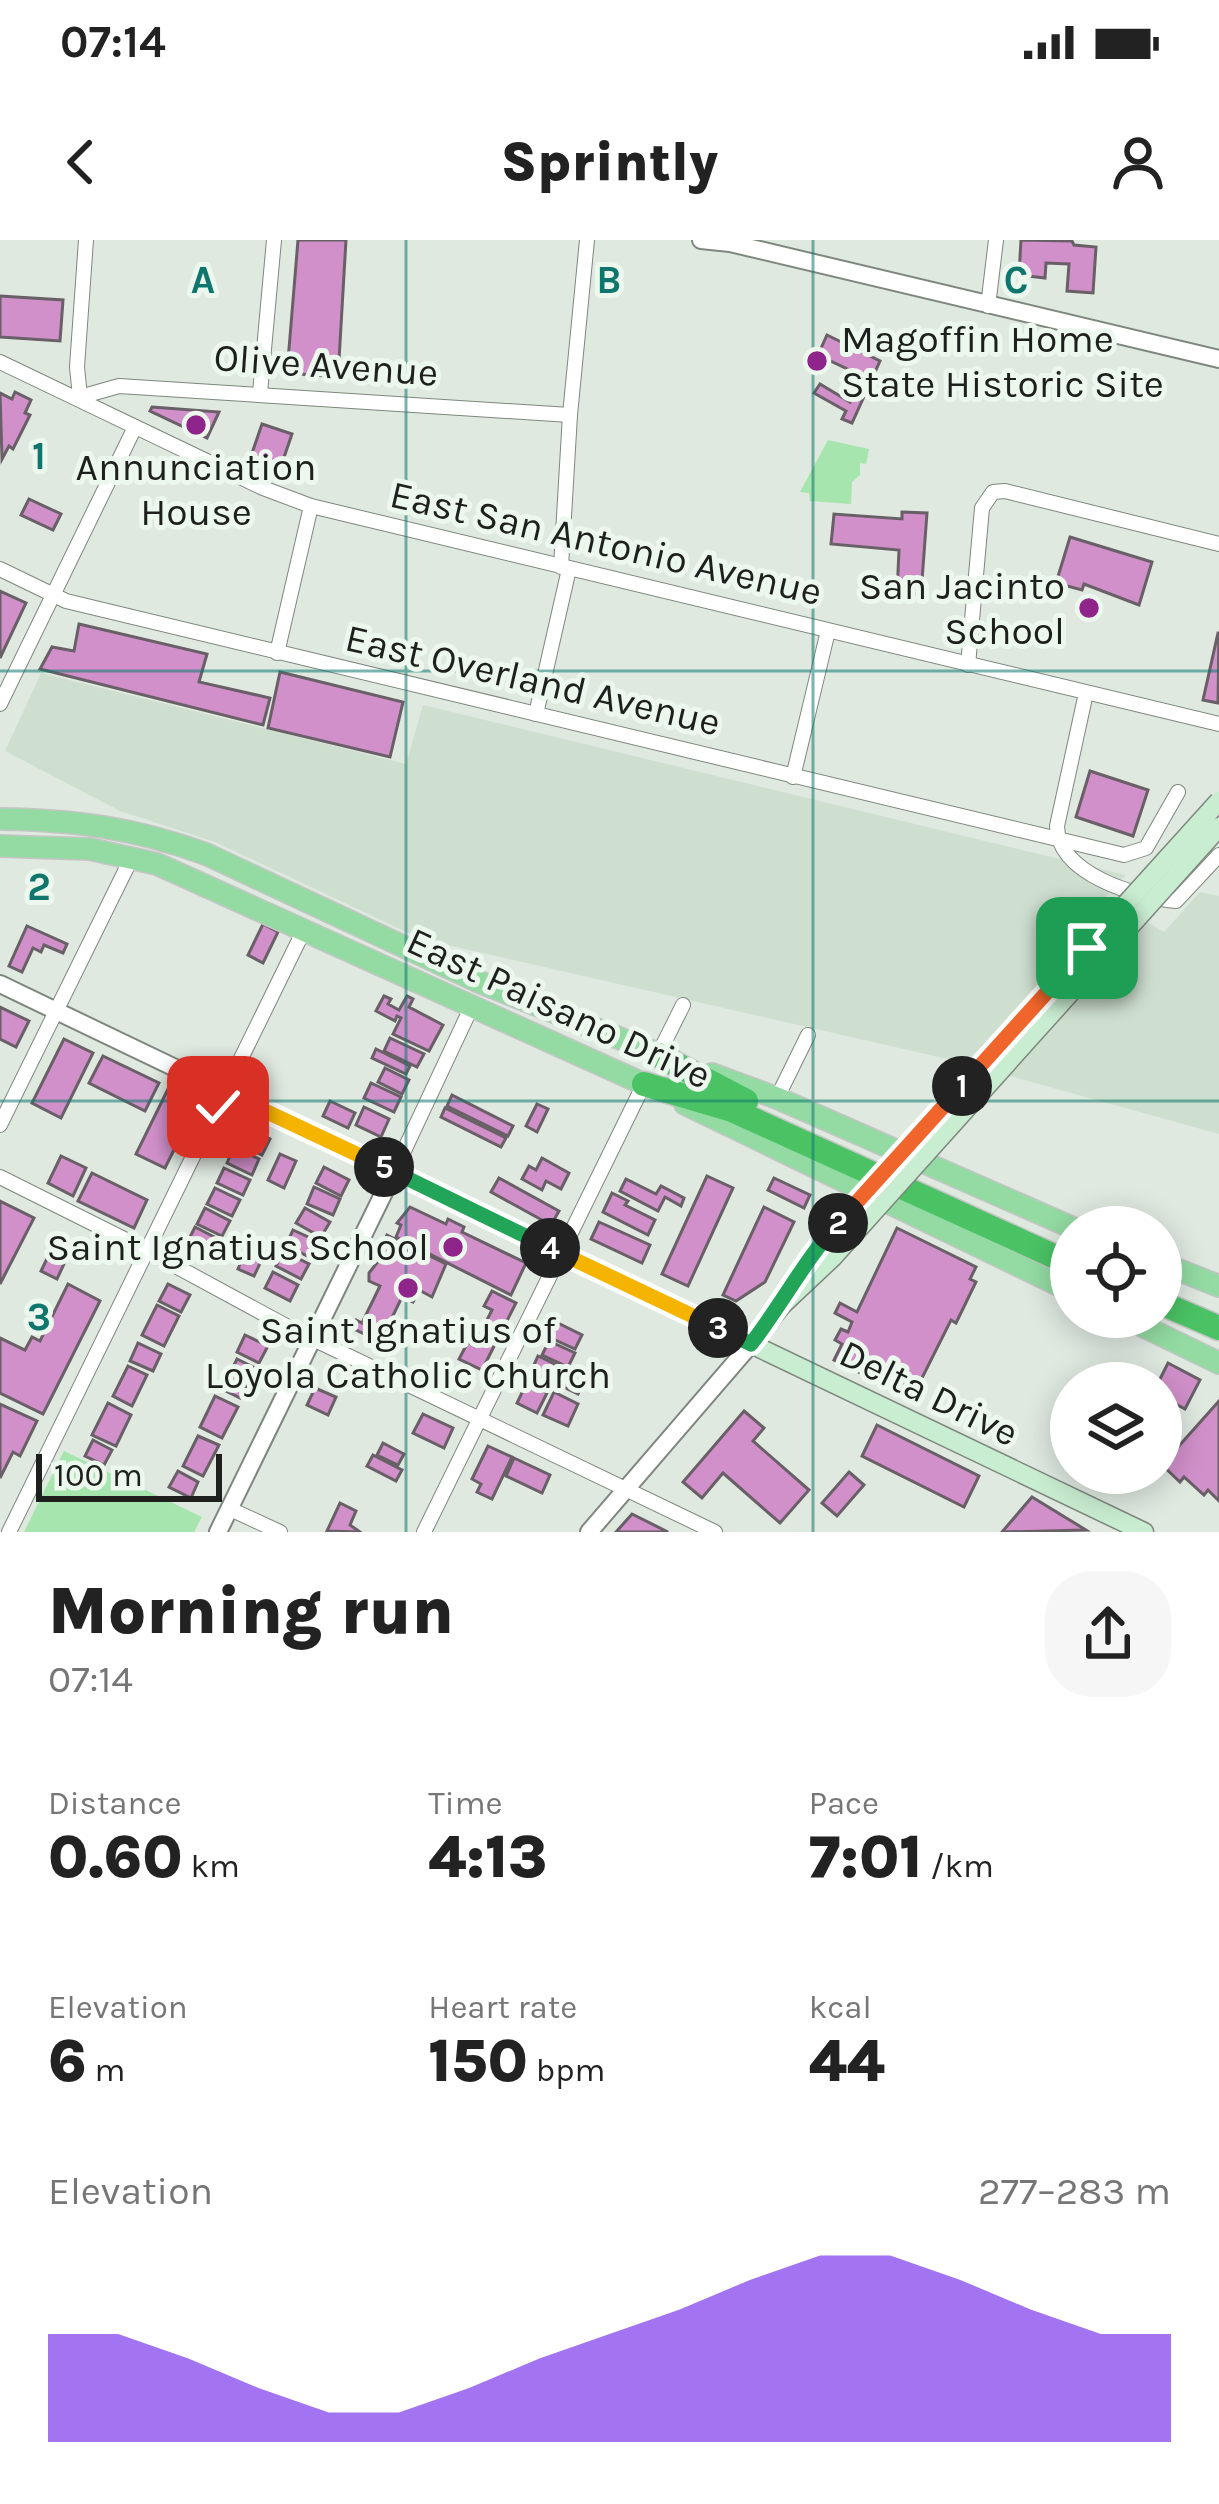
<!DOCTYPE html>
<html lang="en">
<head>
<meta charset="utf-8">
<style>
  body { margin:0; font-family:Karla,sans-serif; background:#f6f6f6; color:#222; height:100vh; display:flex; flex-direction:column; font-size:45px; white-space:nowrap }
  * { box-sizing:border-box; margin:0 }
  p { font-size:39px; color:#767676 }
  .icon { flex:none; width:66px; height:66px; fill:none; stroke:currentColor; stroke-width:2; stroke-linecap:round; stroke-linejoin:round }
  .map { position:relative; height:1292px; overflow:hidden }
  .sheet { display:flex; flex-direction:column; background:#fff; flex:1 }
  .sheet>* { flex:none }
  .fabs { position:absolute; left:1050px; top:966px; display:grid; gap:24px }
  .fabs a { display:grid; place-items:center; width:132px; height:132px; border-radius:50%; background:#fff; box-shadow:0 6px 30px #0003; font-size:60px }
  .scale { position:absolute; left:36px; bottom:30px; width:186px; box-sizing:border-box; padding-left:12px; border:6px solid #1d201d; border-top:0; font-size:33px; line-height:42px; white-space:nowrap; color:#1d201d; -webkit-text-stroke:9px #ecf7ed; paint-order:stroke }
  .pin { position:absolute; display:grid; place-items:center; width:102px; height:102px; color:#fff; margin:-51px; border-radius:24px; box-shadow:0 6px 18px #0006 }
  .km { position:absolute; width:60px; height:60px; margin:-30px; border-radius:50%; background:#222; color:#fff; font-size:33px; line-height:60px; text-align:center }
  .round { display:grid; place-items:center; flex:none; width:126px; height:126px; border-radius:48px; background:#f6f6f6 }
  .overview { display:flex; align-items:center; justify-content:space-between; height:204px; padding:0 48px }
  h1 { font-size:66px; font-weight:800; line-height:90px }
  .figures { display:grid; grid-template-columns:repeat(3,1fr); gap:18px; height:204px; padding:12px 48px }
  .figures div { display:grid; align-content:center }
  .figures b { font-size:60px; font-weight:800 }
  .figures small { font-size:33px; font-weight:400 }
  .figures p { font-size:33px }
  .chart { height:336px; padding:24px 48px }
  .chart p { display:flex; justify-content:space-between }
  .chart svg { width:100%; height:216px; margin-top:12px; fill:#7c3aed; opacity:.7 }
  .status { display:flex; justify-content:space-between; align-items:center; height:84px; padding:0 60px; background:#fff; direction:ltr }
  .status svg { height:33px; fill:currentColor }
  header { display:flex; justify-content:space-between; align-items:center; height:156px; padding:0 48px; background:#fff; font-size:54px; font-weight:800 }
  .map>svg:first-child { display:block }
  .built { fill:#cedfd0 }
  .green { fill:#a6e5ae }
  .building { fill:#d190ca; stroke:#695f67; stroke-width:3 }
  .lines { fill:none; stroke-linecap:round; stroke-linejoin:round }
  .minor-casing { stroke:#7e877e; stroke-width:16 }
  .tertiary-casing { stroke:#7e877e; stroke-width:20 }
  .secondary-casing { stroke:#7e877e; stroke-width:21 }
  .primary-casing { stroke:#c4c5c4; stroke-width:24 }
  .motorway-casing { stroke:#c4c5c4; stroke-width:27 }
  .minor { stroke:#fff; stroke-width:14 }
  .tertiary { stroke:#fff; stroke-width:16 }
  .secondary { stroke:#c9edd1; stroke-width:18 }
  .primary { stroke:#93dba3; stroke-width:21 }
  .motorway { stroke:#4bc365; stroke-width:24 }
  .secondary-bridge-casing { stroke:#7e877e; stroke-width:21; stroke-linecap:butt }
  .secondary-bridge { stroke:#c9edd1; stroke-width:18 }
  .split-1-casing { stroke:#fff; stroke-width:24 }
  .split-2-casing { stroke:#fff; stroke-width:24 }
  .split-3-casing { stroke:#fff; stroke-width:24 }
  .split-4-casing { stroke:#fff; stroke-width:24 }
  .split-5-casing { stroke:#fff; stroke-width:24 }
  .split-6-casing { stroke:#fff; stroke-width:24 }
  .split-1 { stroke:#f0652b; stroke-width:15 }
  .split-2 { stroke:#f0652b; stroke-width:15 }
  .split-3 { stroke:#22a559; stroke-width:15 }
  .split-4 { stroke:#f5b400; stroke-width:15 }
  .split-5 { stroke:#22a559; stroke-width:15 }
  .split-6 { stroke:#f5b400; stroke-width:15 }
  .grid { fill:none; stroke:#0f766e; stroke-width:3; stroke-opacity:0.55 }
  .poi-dot { fill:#8f258a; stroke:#ecf7ed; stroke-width:4.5 }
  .labels { text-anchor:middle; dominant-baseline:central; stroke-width:10; stroke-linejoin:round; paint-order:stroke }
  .poi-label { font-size:39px; fill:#1d201d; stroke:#ecf7ed }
  .street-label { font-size:39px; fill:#1d201d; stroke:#ecf7ed }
  .grid-label { font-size:39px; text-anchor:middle; font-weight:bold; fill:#0f766e; stroke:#ecf7ed; stroke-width:10; stroke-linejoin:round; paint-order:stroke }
</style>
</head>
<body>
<div class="status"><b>07:14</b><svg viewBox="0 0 49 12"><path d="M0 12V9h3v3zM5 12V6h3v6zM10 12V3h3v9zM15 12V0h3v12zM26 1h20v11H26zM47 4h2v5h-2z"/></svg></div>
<header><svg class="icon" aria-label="back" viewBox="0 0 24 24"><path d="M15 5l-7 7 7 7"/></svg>Sprintly<svg class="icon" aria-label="person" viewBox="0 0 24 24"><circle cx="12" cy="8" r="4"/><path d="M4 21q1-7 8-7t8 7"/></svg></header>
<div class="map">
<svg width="1219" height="1292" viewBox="0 0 1219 1292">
  <rect width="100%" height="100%" fill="#dfe9e0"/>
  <path class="built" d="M41 433 406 524 423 465 1126 635 1105 657 1164 692 1200 652 1219 656V894L952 820 421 699 215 602 120 571 5 511Z"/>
  <g class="green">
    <path d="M828 200 869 209 866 224 860 223V235L852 242 851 264 810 261 809 253 800 252Z"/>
    <path d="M64 1211 202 1277 194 1292H24Z"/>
  </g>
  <g class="building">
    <path d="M298 0H346L338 137 287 133Z"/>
    <path d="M1021 0 1072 1 1074 5 1096 7 1093 53 1067 51 1069 24 1046 23 1045 38 1019 35Z"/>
    <path d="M0 56 63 60 60 101 0 97Z"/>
    <path d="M827 95 880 121 852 183 842 179 846 171 814 153 820 144 850 162 862 136 818 115Z"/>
    <path d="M15 152 31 160 25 173 30 175 13 209 9 206 2 219 0 153 12 159Z"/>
    <path d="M152 167 219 172 207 198 150 171Z"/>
    <path d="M262 184 292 194 280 229 250 219Z"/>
    <path d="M29 259 61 274 53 290 21 275Z"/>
    <path d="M902 272 927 273 921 354H897L899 310 831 304 834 274 902 279Z"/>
    <path d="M1070 297 1152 322 1139 365 1084 344 1082 350 1056 343Z"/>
    <path d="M0 351 26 363 0 418Z"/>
    <path d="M79 384 207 414 199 442 270 458 263 485 40 429 52 407 74 411Z"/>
    <path d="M1218 393H1219L1218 463 1203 460Z"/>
    <path d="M280 432 403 462 390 517 268 488Z"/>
    <path d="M1090 531 1148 550 1133 596 1076 577Z"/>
    <path d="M263 684 278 692 263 723 248 715Z"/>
    <path d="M27 686 67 704 63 713 44 705 41 712 33 708 22 732 9 726Z"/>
    <path d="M384 756 391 759 388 764 399 770 407 756 413 759 409 767 443 785 429 811 393 794 401 778 397 776 395 781 376 771Z"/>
    <path d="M0 767 29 781 16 807 0 799Z"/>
    <path d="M390 798 424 814 417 827 384 811Z"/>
    <path d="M64 799 93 813 61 878 32 863Z"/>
    <path d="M376 809 410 826 406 834 372 818Z"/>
    <path d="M103 816 159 843 145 871 89 843Z"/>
    <path d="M385 828 409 840 402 854 378 842Z"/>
    <path d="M371 843 401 857 394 872 364 858Z"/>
    <path d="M168 849 197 864 165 928 136 914Z"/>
    <path d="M452 855 513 886 508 896 447 866Z"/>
    <path d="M330 861 355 873 348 888 323 876Z"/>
    <path d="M537 864 548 869 537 892 526 886Z"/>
    <path d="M364 867 389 879 381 897 356 885Z"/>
    <path d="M445 868 506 898 501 907 441 877Z"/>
    <path d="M244 886 270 899 262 915 236 902Z"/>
    <path d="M234 907 259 919 252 935 227 923Z"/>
    <path d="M280 914 296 921 284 948 268 940Z"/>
    <path d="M61 916 86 928 73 956 48 943Z"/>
    <path d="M542 918 569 933 561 949 546 941 542 950 522 939 529 926 536 930Z"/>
    <path d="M324 927 349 940 341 956 316 943Z"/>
    <path d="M224 928 250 940 243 955 217 943Z"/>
    <path d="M92 933 147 960 134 988 78 961Z"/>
    <path d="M707 936 733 948 688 1046 662 1034Z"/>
    <path d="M499 938 559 971 551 985 491 952Z"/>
    <path d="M774 938 810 955 804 968 768 950Z"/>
    <path d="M626 939 656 954 661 946 684 958 681 966 665 957 658 971 620 951Z"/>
    <path d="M314 947 340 959 333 975 307 964Z"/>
    <path d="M215 948 240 960 232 976 207 964Z"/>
    <path d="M612 953 628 961 625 965 655 980 648 995 603 972Z"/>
    <path d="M0 961 34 978 0 1044Z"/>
    <path d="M410 967 446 984 448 979 464 987 462 992 526 1023 511 1055 396 997 401 985 397 983Z"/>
    <path d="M764 967 794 982 765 1042 736 1061 723 1055Z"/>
    <path d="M205 968 230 981 222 996 197 984Z"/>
    <path d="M305 968 330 982 321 997 296 983Z"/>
    <path d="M599 982 650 1005 642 1023 591 999Z"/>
    <path d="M195 987 220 1000 213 1016 187 1003Z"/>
    <path d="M897 988 976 1027 970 1039 976 1042 956 1083 951 1080 912 1158 834 1120 842 1104 835 1100 841 1089 848 1092 852 1082 835 1073 840 1063 857 1072Z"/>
    <path d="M293 990 319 1002 311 1018 286 1005Z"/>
    <path d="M387 995 446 1024 432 1057 419 1050 413 1062 402 1057 384 1094 390 1097 387 1105 352 1088 356 1080 362 1083 380 1046 369 1041V1033L380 1019 376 1017Z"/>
    <path d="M249 1003 266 1011 254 1036 238 1029Z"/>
    <path d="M54 1004 70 1011 57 1039 41 1031Z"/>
    <path d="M283 1011 309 1024 301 1039 276 1026Z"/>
    <path d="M273 1032 298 1045 290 1061 265 1048Z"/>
    <path d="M68 1044 100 1061 43 1174 0 1153V1098L25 1110 32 1097 40 1101Z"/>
    <path d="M168 1044 190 1055 181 1072 159 1061Z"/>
    <path d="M492 1051 516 1063 482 1130 459 1119 468 1102 474 1106 492 1070 484 1066Z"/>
    <path d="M157 1065 179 1076 164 1106 142 1095Z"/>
    <path d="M558 1083 582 1095 575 1109 551 1098Z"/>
    <path d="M245 1095 268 1106 259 1123 237 1112Z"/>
    <path d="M549 1101 575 1113 568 1127 542 1115Z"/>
    <path d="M138 1103 161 1114 153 1131 130 1121Z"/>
    <path d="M538 1116 578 1135 574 1142 582 1146 578 1154 531 1131Z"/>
    <path d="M237 1119 255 1128 240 1158 222 1149Z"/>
    <path d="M1168 1123 1200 1140 1185 1169 1161 1156V1143H1158Z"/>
    <path d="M128 1126 147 1135 132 1166 113 1156Z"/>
    <path d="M527 1142 547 1153 537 1173 517 1163Z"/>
    <path d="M315 1148 336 1157 328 1175 307 1165Z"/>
    <path d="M554 1152 578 1164 568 1186 543 1175Z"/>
    <path d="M215 1156 238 1167 222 1198 200 1187Z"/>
    <path d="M1219 1161V1261L1208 1250 1204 1255 1184 1237 1180 1242 1162 1225Z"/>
    <path d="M108 1163 131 1175 116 1206 92 1195Z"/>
    <path d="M0 1164 37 1181 20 1216 13 1212 0 1238Z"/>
    <path d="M744 1171 764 1188 753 1201 809 1250 780 1283 723 1233 702 1258 683 1242Z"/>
    <path d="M423 1174 453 1188 444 1208 413 1193Z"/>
    <path d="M877 1185 979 1236 964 1267 862 1216Z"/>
    <path d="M198 1196 219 1205 203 1236 183 1226Z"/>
    <path d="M93 1200 112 1210 104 1225 85 1216Z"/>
    <path d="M383 1203 404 1214 398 1225 377 1215Z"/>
    <path d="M488 1206 512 1217 492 1259 477 1252 481 1244 472 1239Z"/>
    <path d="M373 1215 402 1230 396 1241 367 1226Z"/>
    <path d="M514 1218 550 1235 542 1253 506 1236Z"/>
    <path d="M178 1231 198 1242 191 1258 169 1247Z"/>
    <path d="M849 1232 864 1245 837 1276 822 1263Z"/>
    <path d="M1032 1257 1086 1290 1002 1292Z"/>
    <path d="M340 1263 356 1271 350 1285 360 1292 327 1291Z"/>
    <path d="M632 1274 668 1292H616Z"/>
  </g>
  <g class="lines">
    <defs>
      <g id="minor">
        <path d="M988 66 996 0"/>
        <path d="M0 122 263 248 311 266 1219 484"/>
        <path d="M260 153 274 0"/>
        <path d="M80 157 119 146 570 175"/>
        <path d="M80 157 77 127 86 0"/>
        <path d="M561 327 570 175 587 0"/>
        <path d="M0 329 66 361 1124 615 1146 608 1178 552"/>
        <path d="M277 413 311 266"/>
        <path d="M968 425 982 268 993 252 1005 251 1219 304"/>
        <path d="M1086 453 1057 586C1058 635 1137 657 1176 661L1219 615"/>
        <path d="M0 464 135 187"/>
        <path d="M536 474 569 329"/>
        <path d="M793 537 828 391"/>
        <path d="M658 815 683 765"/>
        <path d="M777 858 808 795"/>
        <path d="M0 885 132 617"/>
        <path d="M394 932 471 768"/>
        <path d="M0 937 146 1010 288 1087 715 1292"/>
        <path d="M230 1269 280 1292"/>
        <path d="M9 1292 304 690"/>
        <path d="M424 1292 644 844"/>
      </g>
      <g id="tertiary">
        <path d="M701 0 730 3 1219 119"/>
        <path d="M0 744 751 1104 589 1292"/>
        <path d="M218 1292 394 932"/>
      </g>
      <g id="secondary">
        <path d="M833 1017 782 1065 751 1104 1144 1292"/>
        <path d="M787 1055 818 1005"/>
      </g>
      <g id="primary">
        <path d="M0 579C76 580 134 588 206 614L477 741 671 819"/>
        <path d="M0 606 90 609 157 624 657 850"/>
        <path d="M712 834 777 858 1071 987"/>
        <path d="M685 864 1071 1051"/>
        <path d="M1161 1023 1219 1046"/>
        <path d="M1124 1077 1219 1123"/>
      </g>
      <g id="motorway">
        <path d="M658 815 746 861"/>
        <path d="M644 844 732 870 1071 1024"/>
        <path d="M1161 1063 1219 1088"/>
      </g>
    </defs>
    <use href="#minor" class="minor-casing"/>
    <use href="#tertiary" class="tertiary-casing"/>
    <use href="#secondary" class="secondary-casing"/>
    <use href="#primary" class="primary-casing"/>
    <use href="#motorway" class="motorway-casing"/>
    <use href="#minor" class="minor"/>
    <use href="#tertiary" class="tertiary"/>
    <use href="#secondary" class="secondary"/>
    <use href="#primary" class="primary"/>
    <use href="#motorway" class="motorway"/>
    <defs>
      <g id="secondary-bridge">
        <path d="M818 1005 1219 561"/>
        <path d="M833 1017 1219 587"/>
      </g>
    </defs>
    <use href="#secondary-bridge" class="secondary-bridge-casing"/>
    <use href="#secondary-bridge" class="secondary-bridge"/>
  </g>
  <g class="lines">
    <defs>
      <path id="split-1" d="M962 846 1087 708"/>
      <path id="split-2" d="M838 983 962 846"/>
      <path id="split-3" d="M718 1088 751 1104C782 1064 804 1021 838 983"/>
      <path id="split-4" d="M550 1008 718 1088"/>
      <path id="split-5" d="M384 927 550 1008"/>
      <path id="split-6" d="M218 867 225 852 384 927"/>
    </defs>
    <use href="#split-1" class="split-1-casing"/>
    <use href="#split-2" class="split-2-casing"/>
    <use href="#split-3" class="split-3-casing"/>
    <use href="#split-4" class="split-4-casing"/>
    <use href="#split-5" class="split-5-casing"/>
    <use href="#split-6" class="split-6-casing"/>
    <use href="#split-1" class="split-1"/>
    <use href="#split-2" class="split-2"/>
    <use href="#split-3" class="split-3"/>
    <use href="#split-4" class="split-4"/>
    <use href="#split-5" class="split-5"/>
    <use href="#split-6" class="split-6"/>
  </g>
  <path class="grid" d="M406 0V1292M813 0V1292M0 431H1219M0 861H1219"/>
  <g class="poi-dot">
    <circle cx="817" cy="121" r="12"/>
    <circle cx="196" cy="185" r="12"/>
    <circle cx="1089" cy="368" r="12"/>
    <circle cx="453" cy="1007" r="12"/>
    <circle cx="408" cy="1048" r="12"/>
  </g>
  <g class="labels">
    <g class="poi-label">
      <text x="841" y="99" text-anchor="start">Magoffin Home<tspan x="841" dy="45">State Historic Site</tspan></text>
      <text x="196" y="227">Annunciation<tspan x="196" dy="45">House</tspan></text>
      <text x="1065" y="346" text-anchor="end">San Jacinto<tspan x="1065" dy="45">School</tspan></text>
      <text x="429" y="1007" text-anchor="end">Saint Ignatius School</text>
      <text x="408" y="1090">Saint Ignatius of<tspan x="408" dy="45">Loyola Catholic Church</tspan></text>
    </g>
    <g class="street-label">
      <text transform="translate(326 125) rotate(4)">Olive Avenue</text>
      <text transform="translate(606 303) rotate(13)">East San Antonio Avenue</text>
      <text transform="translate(533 440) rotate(13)">East Overland Avenue</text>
      <text transform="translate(559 768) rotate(25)">East Paisano Drive</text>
      <text transform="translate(929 1153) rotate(26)">Delta Drive</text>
    </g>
  </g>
  <g class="grid-label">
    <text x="203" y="53">A</text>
    <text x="609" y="53">B</text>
    <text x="1016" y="53">C</text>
    <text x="39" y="229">1</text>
    <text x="39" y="660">2</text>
    <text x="39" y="1090">3</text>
  </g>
</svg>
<div class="fabs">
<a><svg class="icon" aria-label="locate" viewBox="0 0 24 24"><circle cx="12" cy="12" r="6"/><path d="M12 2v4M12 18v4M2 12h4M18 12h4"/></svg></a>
<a><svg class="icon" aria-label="layers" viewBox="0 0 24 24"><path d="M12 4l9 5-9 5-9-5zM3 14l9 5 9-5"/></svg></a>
</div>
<div class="scale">100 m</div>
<div class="pin" style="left:1087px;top:708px;background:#1e9e55"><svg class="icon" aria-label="arrive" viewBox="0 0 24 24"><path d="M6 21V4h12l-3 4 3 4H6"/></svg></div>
<div class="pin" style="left:218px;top:867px;background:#d93025"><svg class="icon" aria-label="check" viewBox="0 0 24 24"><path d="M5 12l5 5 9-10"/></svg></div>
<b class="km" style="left:962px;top:846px">1</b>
<b class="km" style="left:838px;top:983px">2</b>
<b class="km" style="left:718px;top:1088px">3</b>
<b class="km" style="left:550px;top:1008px">4</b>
<b class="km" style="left:384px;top:927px">5</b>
</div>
<section class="sheet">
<div class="overview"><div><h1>Morning run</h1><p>07:14</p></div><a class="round"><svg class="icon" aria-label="share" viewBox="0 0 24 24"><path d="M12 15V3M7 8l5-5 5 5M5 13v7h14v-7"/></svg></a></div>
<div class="figures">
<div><p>Distance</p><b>0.60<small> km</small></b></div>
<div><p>Time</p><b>4:13</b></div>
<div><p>Pace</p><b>7:01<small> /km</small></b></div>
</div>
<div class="figures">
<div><p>Elevation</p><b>6<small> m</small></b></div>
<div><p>Heart rate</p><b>150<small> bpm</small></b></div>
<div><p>kcal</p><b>44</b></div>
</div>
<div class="chart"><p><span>Elevation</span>277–283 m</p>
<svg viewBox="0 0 160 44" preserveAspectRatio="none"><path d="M0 44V22L10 22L20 27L30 33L40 38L50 38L60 33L70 27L80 22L90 17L100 11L110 6L120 6L130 11L140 17L150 22L160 22V44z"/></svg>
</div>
</section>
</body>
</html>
